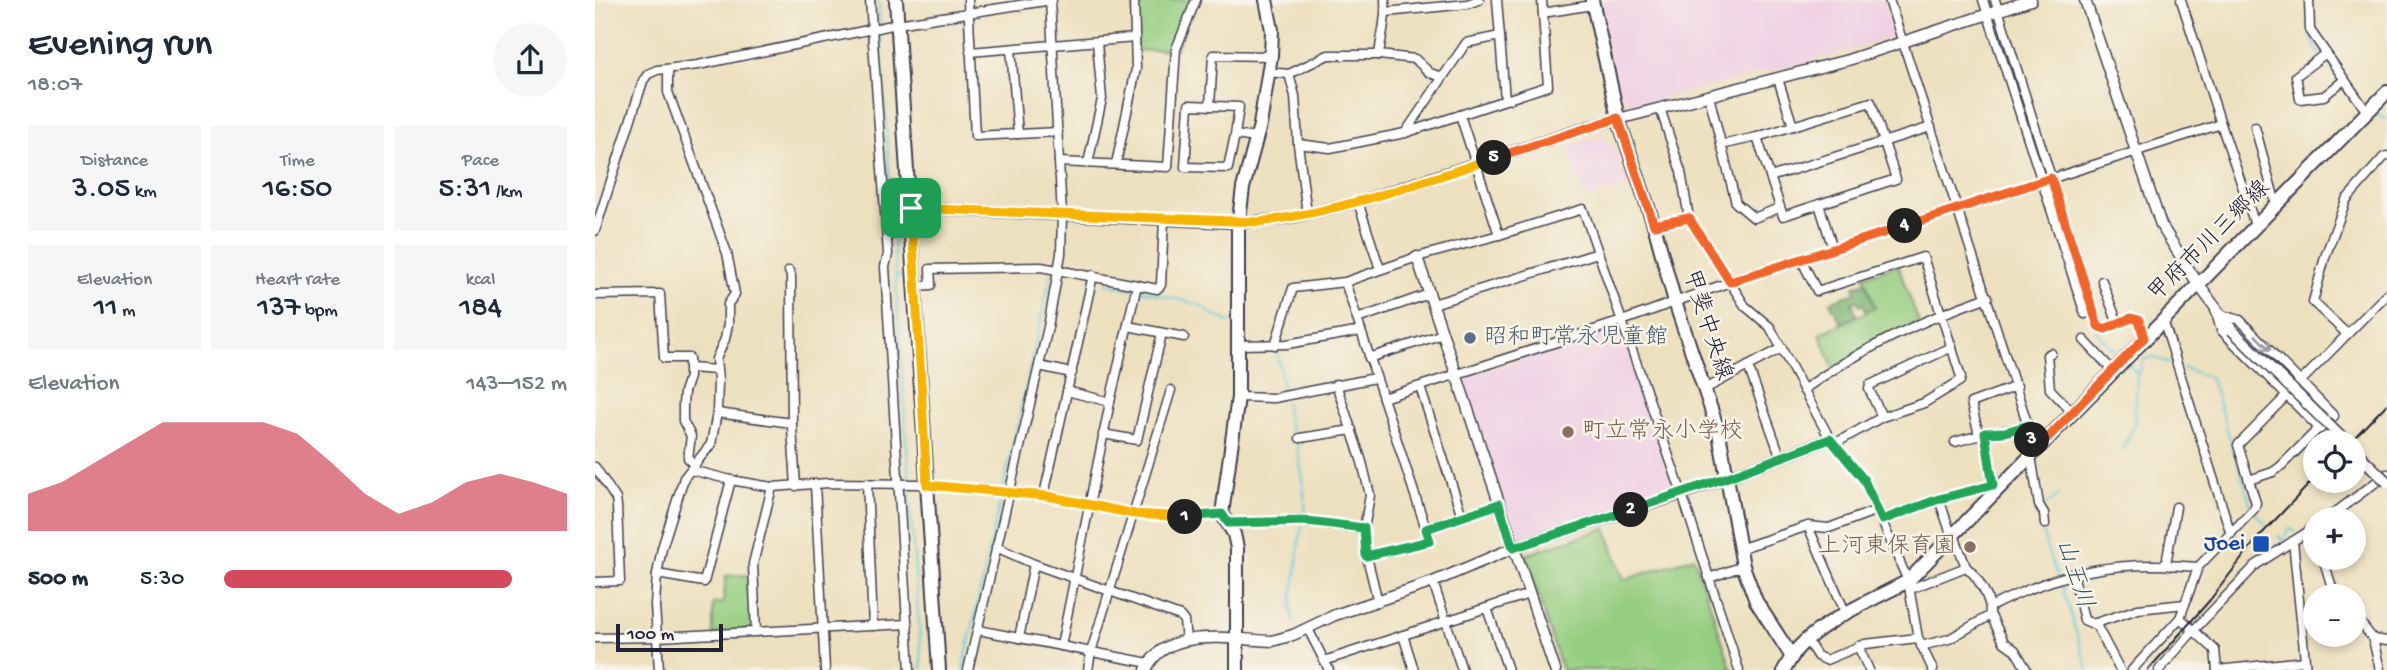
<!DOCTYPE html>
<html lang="en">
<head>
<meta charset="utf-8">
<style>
  body { margin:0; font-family:"Gochi Hand","Klee One",sans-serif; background:#f6f6f7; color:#1f2937; height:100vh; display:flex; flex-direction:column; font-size:26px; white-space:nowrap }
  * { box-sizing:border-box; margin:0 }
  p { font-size:23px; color:#747a83 }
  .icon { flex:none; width:38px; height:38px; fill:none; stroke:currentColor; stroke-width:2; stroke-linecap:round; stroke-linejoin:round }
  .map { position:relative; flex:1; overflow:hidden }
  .side { display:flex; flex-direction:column; background:#fff; width:595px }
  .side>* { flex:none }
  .fabs { position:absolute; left:1708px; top:430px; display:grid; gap:14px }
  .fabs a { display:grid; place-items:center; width:63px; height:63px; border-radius:50%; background:#fff; box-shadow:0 4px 10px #0003; font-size:35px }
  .scale { position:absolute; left:21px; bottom:18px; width:107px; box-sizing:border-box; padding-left:7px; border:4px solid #22223b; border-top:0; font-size:19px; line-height:24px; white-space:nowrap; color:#22223b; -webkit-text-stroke:5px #f7f3e8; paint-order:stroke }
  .pin { position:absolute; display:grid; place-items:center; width:60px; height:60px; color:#fff; margin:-30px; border-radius:14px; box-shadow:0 4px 10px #0006 }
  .km { position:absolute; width:35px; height:35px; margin:-18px; border-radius:50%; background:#222; color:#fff; font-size:19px; line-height:35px; text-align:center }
  .round { display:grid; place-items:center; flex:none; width:74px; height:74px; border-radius:37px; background:#f6f6f7 }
  .headline { display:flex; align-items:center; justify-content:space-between; height:119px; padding:0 28px }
  h1 { font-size:38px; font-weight:600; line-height:52px }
  .figures { display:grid; grid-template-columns:repeat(3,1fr); gap:10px; height:119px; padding:7px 28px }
  .figures div { display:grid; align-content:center; border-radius:0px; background:#f6f6f7; text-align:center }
  .figures b { font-size:30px; font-weight:600 }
  .figures small { font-size:19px; font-weight:400 }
  .figures p { font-size:19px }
  .chart { height:196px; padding:14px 28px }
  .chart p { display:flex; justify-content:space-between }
  .chart svg { width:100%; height:126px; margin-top:7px; fill:#d1495b; opacity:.7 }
  ul { padding:0 28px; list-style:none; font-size:23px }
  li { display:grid; grid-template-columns:112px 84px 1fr; align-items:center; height:52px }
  li i { height:18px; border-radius:9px; background:#d1495b }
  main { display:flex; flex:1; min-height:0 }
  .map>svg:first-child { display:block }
  .built { fill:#f0d0e4 }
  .green { fill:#95cd80; stroke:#5c785e; stroke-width:2 }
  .forest { fill:#78b06e; stroke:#4d6954; stroke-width:2 }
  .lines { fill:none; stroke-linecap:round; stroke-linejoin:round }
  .stream { stroke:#60c8dc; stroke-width:2 }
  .minor-casing { stroke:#403e4f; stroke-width:11 }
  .tertiary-casing { stroke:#403e4f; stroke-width:13 }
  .primary-casing { stroke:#403e4f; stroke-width:16 }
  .minor { stroke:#fff; stroke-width:8 }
  .tertiary { stroke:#fff; stroke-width:10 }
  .primary { stroke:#fff; stroke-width:12 }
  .rail { stroke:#22223b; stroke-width:2 }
  .tertiary-bridge-casing { stroke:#403e4f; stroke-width:13; stroke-linecap:butt }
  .tertiary-bridge { stroke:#fff; stroke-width:10 }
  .oneway { stroke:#9c9ca7 }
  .split-1-casing { stroke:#fff; stroke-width:14 }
  .split-2-casing { stroke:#fff; stroke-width:14 }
  .split-3-casing { stroke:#fff; stroke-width:14 }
  .split-4-casing { stroke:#fff; stroke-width:14 }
  .split-5-casing { stroke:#fff; stroke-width:14 }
  .split-6-casing { stroke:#fff; stroke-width:14 }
  .split-1 { stroke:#f5b400; stroke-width:9 }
  .split-2 { stroke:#22a559; stroke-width:9 }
  .split-3 { stroke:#22a559; stroke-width:9 }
  .split-4 { stroke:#f0652b; stroke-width:9 }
  .split-5 { stroke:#f0652b; stroke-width:9 }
  .split-6 { stroke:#f5b400; stroke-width:9 }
  .service-dot { fill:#5c6f8a; stroke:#f7f3e8; stroke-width:2.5 }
  .education-dot { fill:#8d6e63; stroke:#f7f3e8; stroke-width:2.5 }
  .transit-dot { fill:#1a4fb4; stroke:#f7f3e8; stroke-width:2.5 }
  .labels { text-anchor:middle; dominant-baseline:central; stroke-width:5; stroke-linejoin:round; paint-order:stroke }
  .street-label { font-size:23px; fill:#22223b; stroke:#f7f3e8 }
  .service-label { font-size:23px; fill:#4e5e75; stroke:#f7f3e8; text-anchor:start }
  .education-label { font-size:23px; fill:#785e54; stroke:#f7f3e8; text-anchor:start }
  .transit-label { font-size:23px; fill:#164399; stroke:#f7f3e8; text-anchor:end }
  .water-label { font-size:24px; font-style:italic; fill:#35546b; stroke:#f7f3e8 }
</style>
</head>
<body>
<main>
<section class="side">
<div class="headline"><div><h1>Evening run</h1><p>18:07</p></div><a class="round"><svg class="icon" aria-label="share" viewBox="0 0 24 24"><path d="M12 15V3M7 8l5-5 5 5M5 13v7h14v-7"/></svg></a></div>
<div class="figures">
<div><p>Distance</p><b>3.05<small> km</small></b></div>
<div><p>Time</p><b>16:50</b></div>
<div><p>Pace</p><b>5:31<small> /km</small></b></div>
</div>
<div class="figures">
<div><p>Elevation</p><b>11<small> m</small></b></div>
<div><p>Heart rate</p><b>137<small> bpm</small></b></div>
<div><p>kcal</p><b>184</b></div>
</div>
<div class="chart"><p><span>Elevation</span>143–152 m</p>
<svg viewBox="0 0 160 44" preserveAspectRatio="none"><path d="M0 44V31L10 27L20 20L30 13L40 6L50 6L60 6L70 6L80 10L90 20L100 31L110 38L120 34L130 27L140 24L150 27L160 31V44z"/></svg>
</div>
<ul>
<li><b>500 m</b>5:30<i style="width:84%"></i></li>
</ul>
</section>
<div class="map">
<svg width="1792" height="670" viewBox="0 0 1792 670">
  <rect width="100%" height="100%" fill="#f7f3e8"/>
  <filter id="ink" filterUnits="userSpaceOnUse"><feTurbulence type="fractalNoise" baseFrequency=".0143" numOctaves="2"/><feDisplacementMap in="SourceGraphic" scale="14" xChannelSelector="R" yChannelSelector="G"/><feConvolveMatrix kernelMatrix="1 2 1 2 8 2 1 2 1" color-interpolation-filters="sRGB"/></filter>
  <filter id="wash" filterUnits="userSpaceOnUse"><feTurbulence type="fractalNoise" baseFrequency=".00686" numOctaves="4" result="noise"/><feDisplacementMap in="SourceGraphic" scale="28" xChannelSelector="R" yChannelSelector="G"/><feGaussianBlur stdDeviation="1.57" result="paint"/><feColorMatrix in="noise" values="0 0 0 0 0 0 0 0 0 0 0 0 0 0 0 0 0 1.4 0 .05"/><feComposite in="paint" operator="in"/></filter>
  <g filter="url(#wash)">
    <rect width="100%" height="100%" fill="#ede0be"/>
    <g class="built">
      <path d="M1004 0H1288L1297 30 1295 37 1254 51 1051 103H1038L1029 97 1021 83Z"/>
      <path d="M998 138 1011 139 1020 147 1034 186 991 198 973 146Z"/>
      <path d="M1025 326 1077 486 1075 492 927 539 921 536 869 378Z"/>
    </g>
    <g class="green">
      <path d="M539 0H601L581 49 541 51Z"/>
      <path d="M1303 265 1324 323 1238 368 1225 334 1280 308 1269 276Z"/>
      <path d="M1011 528 1029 580 1099 557 1137 670H967L930 555Z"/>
      <path d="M156 575 161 632 118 634V604L128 603 131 576Z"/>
    </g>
    <path class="forest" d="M1271 282 1280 308 1271 311 1268 304 1265 306 1263 301 1257 302 1262 316 1246 323 1235 302 1261 292 1259 286Z"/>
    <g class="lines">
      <g class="stream">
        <path d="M283 0 285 23"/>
        <path d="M1395 0 1397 6"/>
        <path d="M1400 19 1451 174"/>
        <path d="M285 32 314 481"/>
        <path d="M1714 35 1725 55"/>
        <path d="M1728 59 1744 79"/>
        <path d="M1779 115 1792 119"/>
        <path d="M1454 185 1465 218"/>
        <path d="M302 276 313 275"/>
        <path d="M510 283 537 289"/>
        <path d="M546 290 605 305 617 314 636 323"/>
        <path d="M1501 329 1505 336 1526 356"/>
        <path d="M650 353 677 351 683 354 688 390"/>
        <path d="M1533 364 1542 373"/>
        <path d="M1588 368 1616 378 1656 506"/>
        <path d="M690 401 694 426 701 441 708 480 711 515"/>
        <path d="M1526 451 1539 427 1542 377 1549 359 1558 357 1576 364"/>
        <path d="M314 487 327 670"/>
        <path d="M408 488 456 274"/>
        <path d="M1448 507 1464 495"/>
        <path d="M1661 514 1670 523"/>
        <path d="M1740 520 1788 484"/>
        <path d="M1447 525 1451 546 1462 576"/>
        <path d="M1683 536 1688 541 1695 529 1701 532"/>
        <path d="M1465 581 1493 670"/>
        <path d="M699 623C693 604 700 587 702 568 703 553 703 539 708 525"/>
        <path d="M712 638 729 670"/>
        <path d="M368 670 406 497"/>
      </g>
    </g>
  </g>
  <g filter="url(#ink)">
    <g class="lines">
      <defs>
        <g id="minor">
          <path d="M275 0 293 254 290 267 315 670"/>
          <path d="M373 0 380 136 463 132"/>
          <path d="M902 0 910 100"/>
          <path d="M1294 0 1441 450"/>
          <path d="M1388 0 1490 314"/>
          <path d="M1400 0 1503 326 1510 329 1537 318 1544 320 1549 338"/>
          <path d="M1586 0 1626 124"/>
          <path d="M1714 0 1715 30 1772 112"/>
          <path d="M791 12 872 4 884 0"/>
          <path d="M948 13 997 5"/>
          <path d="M416 49 423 134"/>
          <path d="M375 52 540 38"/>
          <path d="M1731 53 1701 76 1705 99 1729 96 1749 80"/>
          <path d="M784 55C786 37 792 18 790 0"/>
          <path d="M673 72 694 74 733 55H784L820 59 835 73 847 77"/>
          <path d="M694 74 700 96 703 144"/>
          <path d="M1183 79 1198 126"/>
          <path d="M1114 96 1141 203 1159 218 1184 208"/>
          <path d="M615 106 618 55 676 56"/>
          <path d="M1065 108 1086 172 1094 218 1150 306 1175 327 1235 439 1269 480 1313 581 1323 638 1338 670"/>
          <path d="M865 115 904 235"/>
          <path d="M1660 127 1679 197 1683 203"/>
          <path d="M810 133 871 43 905 36"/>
          <path d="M640 135 644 107 594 105 590 167 633 168 640 135 661 138"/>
          <path d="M1126 145 1162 137 1276 102 1301 179 1188 216 1162 137"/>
          <path d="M464 162 573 167 581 49 601 0"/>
          <path d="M493 163 507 99 502 42"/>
          <path d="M521 164 541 69 539 0"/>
          <path d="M1175 177 1336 127"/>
          <path d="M763 202 785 269"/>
          <path d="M1224 204 1238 249"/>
          <path d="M712 214 703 144 735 148 810 133 953 86 947 0"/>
          <path d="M1059 225 1094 218"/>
          <path d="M0 231 48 81 53 74 62 70 103 65 302 24 457 0"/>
          <path d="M1206 259 1222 291 1328 257 1366 377 1365 381 1329 403 1287 417 1239 444"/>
          <path d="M194 271 196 276 197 428 201 486"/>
          <path d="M1507 281 1523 324"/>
          <path d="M750 282 835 541 771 556"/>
          <path d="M542 285 562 289 566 285 569 220"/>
          <path d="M320 286 336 285 335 269 446 267 542 285 515 402 466 646"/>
          <path d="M0 295 65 294 69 358H94V377L89 392 88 405V421L96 436 93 458 100 465"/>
          <path d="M838 304 1003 253"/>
          <path d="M1620 310 1626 330 1725 429 1739 416 1645 320 1624 314"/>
          <path d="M762 319 834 294"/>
          <path d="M1568 320 1636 534"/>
          <path d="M533 326 589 337"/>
          <path d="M1752 334 1718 302 1730 257 1751 200 1789 157 1792 156"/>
          <path d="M1489 340 1518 371"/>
          <path d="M643 345 692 344 766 331"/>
          <path d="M680 345 698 288 750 282 822 257 904 235 988 209 1087 494 1144 670"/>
          <path d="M1456 353 1452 355 1455 389 1478 413"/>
          <path d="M774 358 848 334"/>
          <path d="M444 366 477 373"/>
          <path d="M1153 366 1186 458"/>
          <path d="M95 368 121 370"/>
          <path d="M741 384 767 462 775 495 769 529 770 549 783 602"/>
          <path d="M825 387 867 516"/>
          <path d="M1110 389 1187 348"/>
          <path d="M1208 390C1265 349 1326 320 1393 297"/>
          <path d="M472 391 515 402"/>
          <path d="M643 397 679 398 780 378"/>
          <path d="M788 398 1027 321 1135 282 1626 124C1637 158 1650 191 1660 226"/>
          <path d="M122 413 197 423"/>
          <path d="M1287 417 1274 389 1275 385 1357 347"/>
          <path d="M1390 433 1398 488"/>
          <path d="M508 434 542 440 567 333"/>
          <path d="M1384 435 1376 403 1422 386"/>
          <path d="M705 438 757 430"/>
          <path d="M1360 442C1385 434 1409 432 1434 425"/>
          <path d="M1436 456 1444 505 1449 513 1450 524"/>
          <path d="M0 467 21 499 22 506 25 581 0 582"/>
          <path d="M96 470 136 480 177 487 233 483 322 484 452 496 539 514 585 517 627 514"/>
          <path d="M1654 480 1678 472 1685 467 1724 428"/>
          <path d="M272 483 278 626"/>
          <path d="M220 485 230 670"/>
          <path d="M449 495 498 275"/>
          <path d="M1344 499 1357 537"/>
          <path d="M1287 520 1344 499 1398 485"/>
          <path d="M1730 520 1792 474"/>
          <path d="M633 523 712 521 769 529"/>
          <path d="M1213 526 1251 614"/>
          <path d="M831 529 904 504"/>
          <path d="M1359 535 1371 567"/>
          <path d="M1698 541 1711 670"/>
          <path d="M401 547 439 564 585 616 589 621 591 639"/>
          <path d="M1144 549 1213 526 1234 528 1282 510"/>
          <path d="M1728 558 1739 594 1742 597"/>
          <path d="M1571 564 1581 507"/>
          <path d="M1478 573 1489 620 1498 624 1543 609 1590 604"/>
          <path d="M62 574 109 582 136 480"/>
          <path d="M1114 578 1148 566"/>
          <path d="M838 582 867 670"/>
          <path d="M1315 589 1371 567C1382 575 1399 603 1394 616L1354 639 1326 646"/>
          <path d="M1395 607C1468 570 1522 560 1603 567"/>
          <path d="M892 608 913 670"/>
          <path d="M1395 614 1409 642 1420 650 1432 670"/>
          <path d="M1759 614 1778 639 1785 670"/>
          <path d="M1585 618 1620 650 1622 670"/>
          <path d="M1500 623 1525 670"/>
          <path d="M713 629 734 670"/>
          <path d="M383 630 554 663"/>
          <path d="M161 632 158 564 177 487"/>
          <path d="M808 635 819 670"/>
          <path d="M0 638 63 637 313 624"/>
          <path d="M424 638 439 564"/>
          <path d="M1778 639 1792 641"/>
          <path d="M1212 640 1222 656 1231 660 1270 644 1323 638"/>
          <path d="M1263 646 1274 670"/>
          <path d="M729 661 934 594"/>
          <path d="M64 670 60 605 62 574 67 548 89 478 116 444 122 413 123 380 121 359 130 339 133 324V304L140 294 132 253 73 92V69"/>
          <path d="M373 670 453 327 466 254 467 215 455 0"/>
          <path d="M493 670 496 652 576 390"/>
          <path d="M1537 670 1585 618 1603 567 1659 509 1661 503 1643 445 1792 294"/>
          <path d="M1564 670 1599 630 1661 565 1720 527"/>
          <path d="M1622 670 1710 661"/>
        </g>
        <g id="tertiary">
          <path d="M1490 0 1566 225 1603 284 1637 330"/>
          <path d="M316 208 644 223 695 218 763 202 996 126 1253 60 1436 0"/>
          <path d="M822 257 960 670"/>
          <path d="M551 670C570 625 638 640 677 641L698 635 740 615 838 582 918 548 1087 494 1235 439"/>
        </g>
        <g id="primary">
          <path d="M301 0 344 670"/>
          <path d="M997 0 1023 118 1059 225 1080 302 1124 433 1148 566 1161 601 1197 657"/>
          <path d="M642 670V548L639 534 627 514 643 397V227L648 188 665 125 676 56 677 30 671 0"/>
          <path d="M1189 670C1194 662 1198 653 1204 647 1230 619 1280 599 1313 581L1792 92"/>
        </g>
      </defs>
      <use href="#minor" class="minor-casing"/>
      <use href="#tertiary" class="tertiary-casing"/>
      <use href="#primary" class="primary-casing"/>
      <use href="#minor" class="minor"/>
      <use href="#tertiary" class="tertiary"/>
      <use href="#primary" class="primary"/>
      <g class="rail">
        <path d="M1754 443 1792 404"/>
        <path d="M1553 670 1615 600 1661 540 1720 478"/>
      </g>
      <defs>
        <g id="tertiary-bridge">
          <path d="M1637 330 1752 443"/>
          <path d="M1759 450 1792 482"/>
        </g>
      </defs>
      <use href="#tertiary-bridge" class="tertiary-bridge-casing"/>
      <use href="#tertiary-bridge" class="tertiary-bridge"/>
    </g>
    <defs><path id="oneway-shaft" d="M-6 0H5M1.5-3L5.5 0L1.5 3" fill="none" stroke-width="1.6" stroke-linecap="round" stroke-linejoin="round" transform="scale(1.75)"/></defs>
    <use class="oneway" href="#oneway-shaft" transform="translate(1668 343) rotate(45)"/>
  </g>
  <g class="lines" filter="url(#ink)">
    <defs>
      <path id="split-1" d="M316 208 332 485 452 496 539 514 590 517"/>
      <path id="split-2" d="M590 517 627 514 633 523 712 521 769 528 771 556 835 541 831 529 904 504 918 548 1036 510"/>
      <path id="split-3" d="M1036 510 1133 477 1235 439 1269 480 1287 520 1344 499 1398 485 1390 433 1410 432 1434 425 1437 440"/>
      <path id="split-4" d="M1310 226 1456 178 1503 326 1510 329 1536 318 1544 320 1549 338 1441 450 1437 440"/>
      <path id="split-5" d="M899 158 1023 118 1059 225 1094 218 1135 282 1310 226"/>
      <path id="split-6" d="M316 208 663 222C744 212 822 184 899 158"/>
    </defs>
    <use href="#split-1" class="split-1-casing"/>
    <use href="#split-2" class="split-2-casing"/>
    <use href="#split-3" class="split-3-casing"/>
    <use href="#split-4" class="split-4-casing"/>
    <use href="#split-5" class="split-5-casing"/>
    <use href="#split-6" class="split-6-casing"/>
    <use href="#split-1" class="split-1"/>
    <use href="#split-2" class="split-2"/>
    <use href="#split-3" class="split-3"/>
    <use href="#split-4" class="split-4"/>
    <use href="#split-5" class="split-5"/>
    <use href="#split-6" class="split-6"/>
  </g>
  <circle class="service-dot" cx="875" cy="338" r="7"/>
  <g class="education-dot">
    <circle cx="973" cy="432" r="7"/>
    <circle cx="1375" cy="547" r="7"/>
  </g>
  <rect class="transit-dot" x="1657" y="535" width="18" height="18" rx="3.5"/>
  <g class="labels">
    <g class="street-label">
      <text transform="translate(1615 242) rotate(-45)">甲府市川三郷線</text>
      <text transform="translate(1111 325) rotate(72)">甲斐中央線</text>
    </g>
    <g class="service-label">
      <text x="889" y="338">昭和町常永児童館</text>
    </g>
    <g class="education-label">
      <text x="987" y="432">町立常永小学校</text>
      <text x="1361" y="547" text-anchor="end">上河東保育園</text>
    </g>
    <g class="transit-label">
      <text x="1650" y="544">Joei</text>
    </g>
    <g class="water-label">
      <text transform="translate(1478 574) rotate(72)">山王川</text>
    </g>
  </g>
</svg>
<div class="fabs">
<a><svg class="icon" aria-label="locate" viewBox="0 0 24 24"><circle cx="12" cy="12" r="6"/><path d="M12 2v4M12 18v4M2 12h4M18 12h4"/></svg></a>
<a>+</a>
<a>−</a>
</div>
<div class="scale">100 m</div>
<div class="pin" style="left:316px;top:208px;background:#1e9e55"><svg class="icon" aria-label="arrive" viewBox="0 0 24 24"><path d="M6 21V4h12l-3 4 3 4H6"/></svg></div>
<b class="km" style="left:590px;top:517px">1</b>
<b class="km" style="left:1036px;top:510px">2</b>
<b class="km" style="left:1437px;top:440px">3</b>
<b class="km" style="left:1310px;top:226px">4</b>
<b class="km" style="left:899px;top:158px">5</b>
</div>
</main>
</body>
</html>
